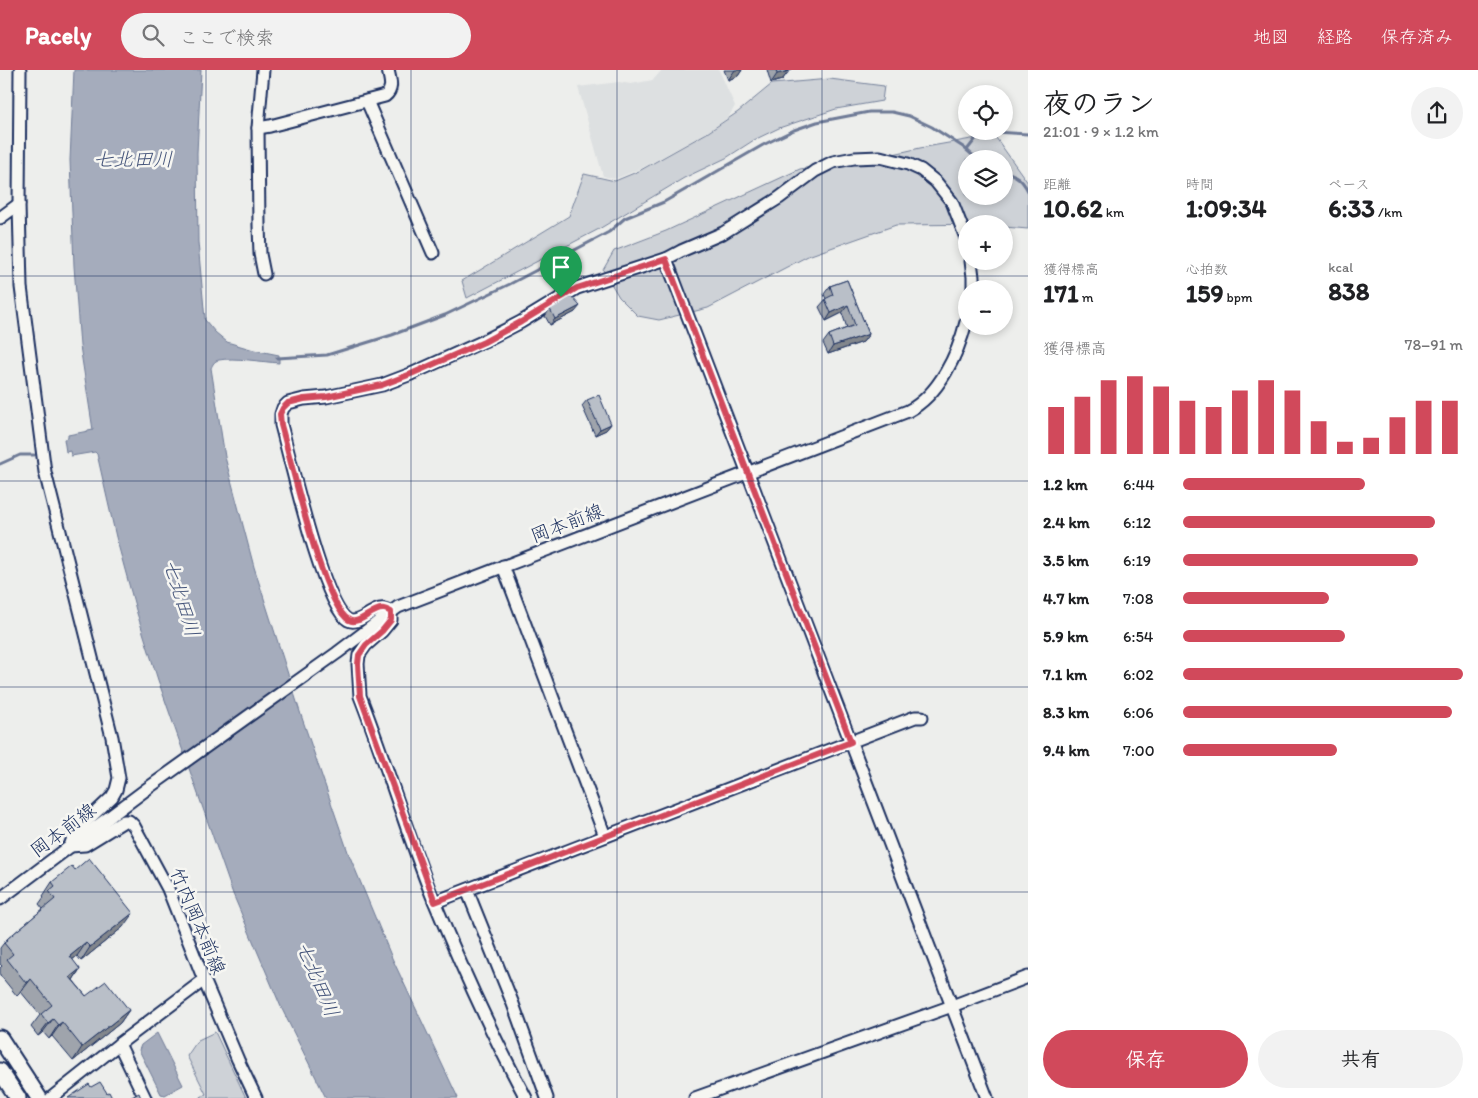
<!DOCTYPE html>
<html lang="ja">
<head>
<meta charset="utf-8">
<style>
  body { margin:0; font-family:Itim,"Klee One",sans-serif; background:#f2f2f2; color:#202124; height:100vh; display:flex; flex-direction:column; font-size:19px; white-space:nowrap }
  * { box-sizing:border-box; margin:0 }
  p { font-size:16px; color:#757577 }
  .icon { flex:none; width:28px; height:28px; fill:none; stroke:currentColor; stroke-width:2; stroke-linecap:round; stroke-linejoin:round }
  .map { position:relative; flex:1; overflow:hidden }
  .sheet { display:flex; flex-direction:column; background:#fff; width:450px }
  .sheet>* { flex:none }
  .controls { position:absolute; left:958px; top:15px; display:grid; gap:10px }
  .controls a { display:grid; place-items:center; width:55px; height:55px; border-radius:50%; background:#fff; box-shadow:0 2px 8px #0003; font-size:25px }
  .pin { position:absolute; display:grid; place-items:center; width:42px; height:42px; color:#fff; margin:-51px -21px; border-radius:50% 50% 50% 0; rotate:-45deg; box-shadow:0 0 5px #0007 }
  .pin .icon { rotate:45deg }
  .round { display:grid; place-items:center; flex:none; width:52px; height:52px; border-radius:26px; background:#f2f2f2 }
  .headline { display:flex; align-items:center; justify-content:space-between; height:85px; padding:0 15px }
  h1 { font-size:28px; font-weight:800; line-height:38px }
  .figures { display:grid; grid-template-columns:repeat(3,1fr); gap:8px; height:85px; padding:5px 15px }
  .figures div { display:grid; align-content:center }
  .figures b { font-size:25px; font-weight:800 }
  .figures small { font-size:14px; font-weight:400 }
  .figures p { font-size:14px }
  .chart { height:140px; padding:10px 15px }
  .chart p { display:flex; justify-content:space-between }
  .chart svg { width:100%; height:90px; margin-top:5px; stroke:#d1495b; stroke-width:6 }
  .button { display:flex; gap:10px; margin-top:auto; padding:10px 15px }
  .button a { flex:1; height:58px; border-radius:30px; background:#d1495b; color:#fff; font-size:20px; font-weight:800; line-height:58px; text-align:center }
  .button a+a { background:#f2f2f2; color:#202124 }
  ul { padding:0 15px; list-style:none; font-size:16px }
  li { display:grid; grid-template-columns:80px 60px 1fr; align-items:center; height:38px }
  li i { height:12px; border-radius:6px; background:#d1495b }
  header { display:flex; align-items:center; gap:30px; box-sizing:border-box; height:70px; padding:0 25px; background:#d1495b; color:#fff }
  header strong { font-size:24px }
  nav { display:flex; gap:28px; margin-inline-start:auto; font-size:18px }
  .search { width:350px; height:45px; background:#f2f2f2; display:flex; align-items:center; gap:12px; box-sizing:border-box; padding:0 18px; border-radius:28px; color:#757577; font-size:19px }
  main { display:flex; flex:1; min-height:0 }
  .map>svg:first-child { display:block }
  .built { fill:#dde0e1 }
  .green { fill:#ced2d7; stroke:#74809a; fill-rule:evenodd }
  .water { fill:#a5acbc; stroke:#6e7a96 }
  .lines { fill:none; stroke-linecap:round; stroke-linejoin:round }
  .stream { stroke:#6e7a96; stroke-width:3 }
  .minor-casing { stroke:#1b2f5e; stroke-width:15 }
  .major-casing { stroke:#1b2f5e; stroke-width:19 }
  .minor { stroke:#f6f6f2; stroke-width:11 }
  .major { stroke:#f6f6f2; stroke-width:15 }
  .wall { fill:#9fa4ac; stroke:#1b2f5e }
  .shaded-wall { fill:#82868c; stroke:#1b2f5e }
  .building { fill:#b9bfc8; stroke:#1b2f5e }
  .route-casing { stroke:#fff; stroke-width:10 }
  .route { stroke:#d1495b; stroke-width:6 }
  .grid { fill:none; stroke:#1b2f5e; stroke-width:1; stroke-opacity:0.55 }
  .labels { text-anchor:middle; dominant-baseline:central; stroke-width:5; stroke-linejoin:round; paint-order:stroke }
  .street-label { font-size:19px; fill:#1b2f5e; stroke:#f6f6f2 }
  .water-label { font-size:20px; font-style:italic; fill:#44547a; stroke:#f6f6f2 }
</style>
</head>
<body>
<header>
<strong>Pacely</strong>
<div class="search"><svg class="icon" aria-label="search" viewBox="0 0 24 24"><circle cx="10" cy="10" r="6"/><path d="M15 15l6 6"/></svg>ここで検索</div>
<nav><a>地図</a><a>経路</a><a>保存済み</a></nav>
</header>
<main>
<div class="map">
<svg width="1028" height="1028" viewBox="0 0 1028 1028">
  <rect width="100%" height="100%" fill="#edeeec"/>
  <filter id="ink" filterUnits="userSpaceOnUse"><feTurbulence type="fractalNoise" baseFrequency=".02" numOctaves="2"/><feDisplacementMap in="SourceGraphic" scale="10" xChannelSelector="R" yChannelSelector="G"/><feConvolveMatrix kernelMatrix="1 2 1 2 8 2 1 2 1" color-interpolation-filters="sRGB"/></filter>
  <g filter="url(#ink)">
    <path class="built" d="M662 0H719L735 36 728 48 708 62 642 98 615 109 603 106 578 17 619 12 631 14 653 10Z"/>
    <g class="green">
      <path d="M830 9 884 16 882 31 836 39 779 58 754 70 726 88 684 108 599 159 467 228 462 211 569 146 584 104 615 111 639 101 707 63 738 42 772 14Z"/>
      <path d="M994 65 1028 113V159L1004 157V154L896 155 808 186 708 238 659 250 638 246 619 227 603 200 614 181 666 161 800 99 861 88 880 87 920 78ZM966 89H1004V126H966Z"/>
      <path d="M215 962 246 1028H199L206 1024 187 986 198 970Z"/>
    </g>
    <g class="water">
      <path d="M74 0H201L197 83 198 172 205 250 215 262 227 272 254 280 279 285V293C264 292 233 287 219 290 214 291 213 294 211 298L225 387 254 497 301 645 348 782 392 888 458 1028H326L281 937 233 824 158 610 136 540 116 467 97 384 95 382 71 386 70 381 66 382 64 369 68 368V365L93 360 80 276 74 196 70 90Z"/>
      <path d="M157 963 183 1015 165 1025 161 1024 139 980 141 975Z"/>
    </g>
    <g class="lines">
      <g class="stream">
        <path d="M967 80 981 62H994L1028 64"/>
        <path d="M1004 101C1016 105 1022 109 1028 121"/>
        <path d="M277 288 327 285 392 265 445 245 510 214 609 162 625 148 664 132 763 75 794 60 817 52 869 42H892L909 46 932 57 963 77 977 89"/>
        <path d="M0 394 20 385H34"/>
      </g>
      <defs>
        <g id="minor">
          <path d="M20 0 19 134 21 217 45 402 112 667 119 708 116 720 112 727 75 762 70 776 85 775 124 751H129L134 756 168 819 204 910 238 990 256 1028"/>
          <path d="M263 0 258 58 259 156 260 184 264 204"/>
          <path d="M367 31 433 183"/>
          <path d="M258 58 270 56 385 26C394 19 390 10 388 0"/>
          <path d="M0 148 19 134"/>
          <path d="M666 189 987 1028"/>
          <path d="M971 191 973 207V219"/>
          <path d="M503 496 605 766"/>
          <path d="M467 820 513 934 547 1028"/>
          <path d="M0 829 148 718 337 583 398 537 908 341C939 325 958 284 966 252"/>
          <path d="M435 832 915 647H922"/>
          <path d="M119 974 204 910"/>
          <path d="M51 1028 119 974 145 1028"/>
          <path d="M526 1028C491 963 460 894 432 826 406 761 386 692 360 626L358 594 359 585 366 575 382 561 391 550V542C389 541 386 539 384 539 373 537 359 556 348 550 323 536 290 388 281 355V344L283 338 288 333 304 329 326 327 382 315 411 304 484 271 521 252 577 218 666 189 681 181 723 163 779 128 815 101 833 92 854 88 880 87 908 94 921 100 936 112 952 132 966 168"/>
          <path d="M695 1028 952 936 1028 907"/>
        </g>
        <g id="major">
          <path d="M0 968 39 1028"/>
          <path d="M0 1001 18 1028"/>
        </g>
      </defs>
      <use href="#minor" class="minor-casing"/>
      <use href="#major" class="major-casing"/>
      <use href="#minor" class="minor"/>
      <use href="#major" class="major"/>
    </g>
    <g class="wall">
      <path d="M724 0H742L738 6 728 10Z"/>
      <path d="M767 0H792L789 1 782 10 771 13Z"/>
      <path d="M847 210 869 264 863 272 828 284 823 273 829 265 847 258 842 243 826 251 819 237 826 229 824 224 830 216Z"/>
      <path d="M550 239 575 242 550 255 545 246Z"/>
      <path d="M587 330 611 354 606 360 595 365 582 336Z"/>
      <path d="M52 812 123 857 81 891 77 886 72 890 80 899 73 910 86 926 129 940 120 953 73 991 52 966 49 969 43 962 38 966 31 957 40 945 21 922 17 926 0 905V898L2 896 0 894V878L7 869 43 839 39 834 44 827 43 826Z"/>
    </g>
    <g class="shaded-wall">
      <path d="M735 0H742L738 6 728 10Z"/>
      <path d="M782 0H792L780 3 789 1 782 10 771 13 777 4Z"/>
      <path d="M848 235 842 243 826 251 831 243Z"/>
      <path d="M580 236 575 242 550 255 555 249Z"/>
      <path d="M869 264 863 272 828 284 833 276Z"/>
      <path d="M611 354 606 360 595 365 600 359Z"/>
      <path d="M133 843 123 857 81 891 90 877Z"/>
      <path d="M86 873 77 886 60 900 70 886Z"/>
      <path d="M80 899 71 913 70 907Z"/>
      <path d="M31 909 21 922 17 926 26 913Z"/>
      <path d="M129 940 120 953 73 991 82 977Z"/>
      <path d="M53 949 43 962 38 966 48 953Z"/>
      <path d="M62 952 52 966 49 969 58 955Z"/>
    </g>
    <g class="building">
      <path d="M776 0H789V1L777 4Z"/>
      <path d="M847 210 869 264 833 276 829 265 855 255 848 235 831 243 825 229 833 225 830 216Z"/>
      <path d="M571 226 580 236 555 249 550 239Z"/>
      <path d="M599 325 611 354 600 359 587 330Z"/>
      <path d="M89 788 133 843 90 877 86 873 70 886 80 899 70 907 86 926 106 911 129 940 82 977 62 952 58 955 53 949 48 953 41 944 52 935 31 909 26 913 7 889 13 884 4 873 8 870 7 869 55 829 49 821 55 816 52 812 72 796 75 800Z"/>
      <path d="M100 1012 107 1023 109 1022 112 1028H68L89 1014 91 1017Z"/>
      <path d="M139 1023 141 1028H130Z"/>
    </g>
  </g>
  <g class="lines" filter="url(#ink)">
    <defs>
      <path id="route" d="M666 189 851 672 435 832 360 626 358 594 359 585 366 575 382 561 391 550V542C389 541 386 539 384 539 373 537 359 556 349 550 323 536 291 389 281 355L280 344 283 338 288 333 304 329 326 327 382 315 411 304 484 272 521 252 577 218Z"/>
    </defs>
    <use href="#route" class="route-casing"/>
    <use href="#route" class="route"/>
  </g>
  <path class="grid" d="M206 0V1028M411 0V1028M617 0V1028M822 0V1028M0 206H1028M0 411H1028M0 617H1028M0 822H1028"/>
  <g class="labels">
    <g class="street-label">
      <text transform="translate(567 453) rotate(-21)">岡本前線</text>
      <text transform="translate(63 760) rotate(-37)">岡本前線</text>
      <text transform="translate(198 851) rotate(67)">竹内岡本前線</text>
    </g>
    <g class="water-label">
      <text x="133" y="89">七北田川</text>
      <text transform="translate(182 528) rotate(73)">七北田川</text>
      <text transform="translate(318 909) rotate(67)">七北田川</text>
    </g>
  </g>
</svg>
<div class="controls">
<a><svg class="icon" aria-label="locate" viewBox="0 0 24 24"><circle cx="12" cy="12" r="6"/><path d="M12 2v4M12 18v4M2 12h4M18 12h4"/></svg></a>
<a><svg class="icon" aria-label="layers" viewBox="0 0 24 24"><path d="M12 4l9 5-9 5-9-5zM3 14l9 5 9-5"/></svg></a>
<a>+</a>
<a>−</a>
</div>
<div class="pin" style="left:561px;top:227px;background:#1e9e55"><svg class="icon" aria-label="arrive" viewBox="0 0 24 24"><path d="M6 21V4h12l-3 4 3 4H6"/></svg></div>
</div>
<section class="sheet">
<div class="headline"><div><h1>夜のラン</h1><p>21:01 · 9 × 1.2 km</p></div><a class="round"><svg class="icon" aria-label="share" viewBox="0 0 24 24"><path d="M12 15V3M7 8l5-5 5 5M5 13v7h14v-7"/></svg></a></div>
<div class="figures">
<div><p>距離</p><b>10.62<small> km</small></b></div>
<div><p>時間</p><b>1:09:34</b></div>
<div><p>ペース</p><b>6:33<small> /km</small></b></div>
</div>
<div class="figures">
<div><p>獲得標高</p><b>171<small> m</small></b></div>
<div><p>心拍数</p><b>159<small> bpm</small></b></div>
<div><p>kcal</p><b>838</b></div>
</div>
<div class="chart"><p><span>獲得標高</span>78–91 m</p>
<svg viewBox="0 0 160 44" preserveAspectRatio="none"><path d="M5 44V21M15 44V16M25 44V8M35 44V6M45 44V11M55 44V18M65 44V21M75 44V13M85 44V8M95 44V13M105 44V28M115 44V38M125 44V36M135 44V26M145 44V18M155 44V18"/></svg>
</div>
<ul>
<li><b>1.2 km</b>6:44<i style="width:65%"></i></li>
<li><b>2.4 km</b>6:12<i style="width:90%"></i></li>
<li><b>3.5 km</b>6:19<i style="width:84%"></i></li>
<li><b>4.7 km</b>7:08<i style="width:52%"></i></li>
<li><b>5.9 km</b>6:54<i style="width:58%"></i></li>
<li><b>7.1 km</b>6:02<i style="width:100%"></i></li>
<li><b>8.3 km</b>6:06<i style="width:96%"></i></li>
<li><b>9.4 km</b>7:00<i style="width:55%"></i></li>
</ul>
<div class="button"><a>保存</a><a>共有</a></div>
</section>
</main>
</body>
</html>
